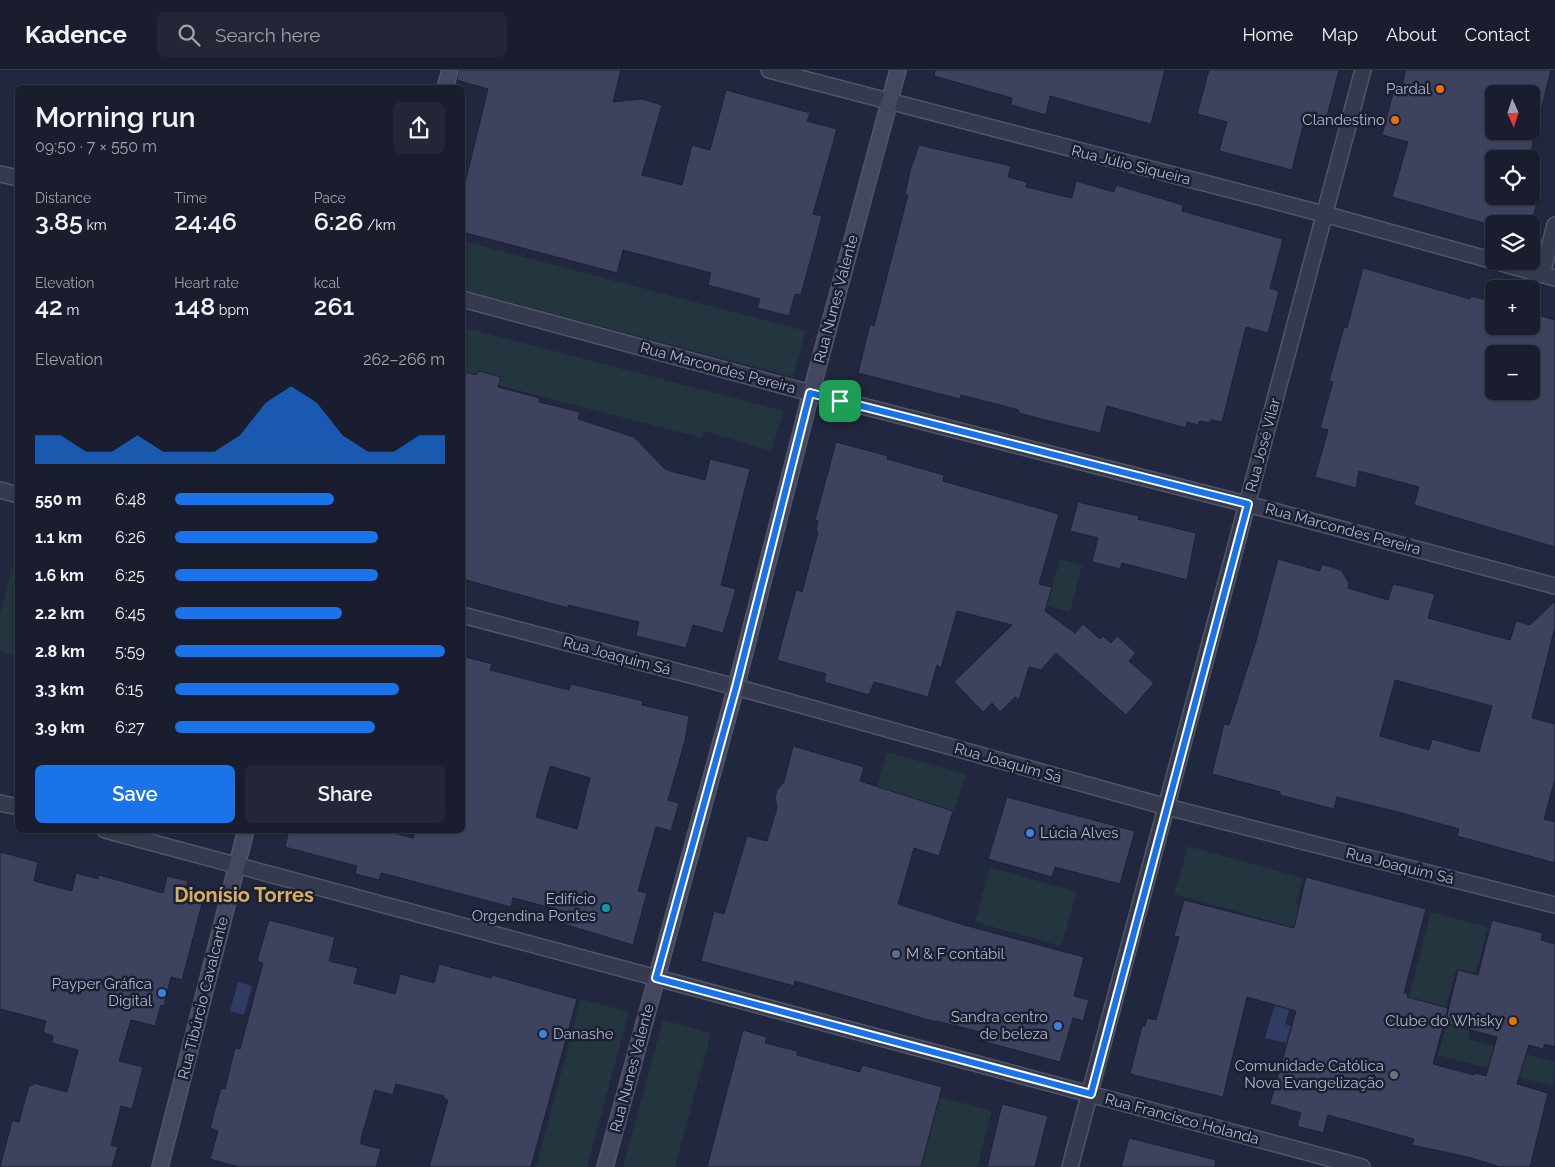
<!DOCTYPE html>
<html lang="en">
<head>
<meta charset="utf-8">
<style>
  body { margin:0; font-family:Raleway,sans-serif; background:#222636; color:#f1f3f6; height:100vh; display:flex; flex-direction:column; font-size:19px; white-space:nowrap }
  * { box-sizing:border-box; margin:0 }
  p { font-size:16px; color:#9fa2aa }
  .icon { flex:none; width:28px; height:28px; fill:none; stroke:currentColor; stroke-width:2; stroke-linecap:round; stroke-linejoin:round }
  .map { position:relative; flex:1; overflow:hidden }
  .details { position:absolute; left:15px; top:15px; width:450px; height:748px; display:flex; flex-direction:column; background:#191d2e; border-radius:8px; box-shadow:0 1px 4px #0004,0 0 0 1px #373b4a }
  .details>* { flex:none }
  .needle { width:32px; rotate:177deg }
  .buttons { position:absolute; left:1485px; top:15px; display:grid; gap:10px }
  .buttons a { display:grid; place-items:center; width:55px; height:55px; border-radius:8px; background:#191d2e; box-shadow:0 1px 4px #0004,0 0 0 1px #373b4a; font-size:25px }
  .pin { position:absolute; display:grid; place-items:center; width:42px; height:42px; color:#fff; margin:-21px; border-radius:10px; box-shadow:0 2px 8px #0006 }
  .round { display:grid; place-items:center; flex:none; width:52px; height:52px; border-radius:8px; background:#222636 }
  .headline { display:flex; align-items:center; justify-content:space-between; height:85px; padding:0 20px }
  h1 { font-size:28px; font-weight:600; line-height:38px }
  .metrics { display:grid; grid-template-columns:repeat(3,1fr); gap:8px; height:85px; padding:5px 20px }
  .metrics div { display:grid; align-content:center }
  .metrics b { font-size:25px; font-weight:600 }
  .metrics small { font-size:14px; font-weight:400 }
  .metrics p { font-size:14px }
  .chart { height:140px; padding:10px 20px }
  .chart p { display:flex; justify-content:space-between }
  .chart svg { width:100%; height:90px; margin-top:5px; fill:#1a73e8; opacity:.7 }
  .primary-button { display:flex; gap:10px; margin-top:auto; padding:10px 20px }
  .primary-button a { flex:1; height:58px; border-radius:8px; background:#1a73e8; color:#fff; font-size:20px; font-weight:600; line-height:58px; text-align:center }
  .primary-button a+a { background:#222636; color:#f1f3f6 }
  ul { padding:0 20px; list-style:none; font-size:16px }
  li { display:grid; grid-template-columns:80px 60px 1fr; align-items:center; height:38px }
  li i { height:12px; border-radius:6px; background:#1a73e8 }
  header { display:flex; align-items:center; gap:30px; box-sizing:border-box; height:70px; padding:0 25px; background:#191d2e; border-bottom:1px solid #373b4a }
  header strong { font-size:24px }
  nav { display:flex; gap:28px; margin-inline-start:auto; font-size:18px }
  .search { width:350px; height:45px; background:#222636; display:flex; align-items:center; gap:12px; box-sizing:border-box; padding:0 18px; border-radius:8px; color:#9fa2aa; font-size:19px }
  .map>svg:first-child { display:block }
  .green { fill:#23353f }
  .water { fill:#323b64 }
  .building { fill:#3d435e; stroke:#1d2134; fill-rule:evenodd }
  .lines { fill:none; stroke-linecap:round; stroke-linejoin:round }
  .street-casing { stroke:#515568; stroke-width:18 }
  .secondary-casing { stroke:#515568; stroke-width:18 }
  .street { stroke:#363a4e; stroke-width:15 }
  .secondary { stroke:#434861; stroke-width:15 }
  .route-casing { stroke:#fff; stroke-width:10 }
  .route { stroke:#1a73e8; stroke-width:6 }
  .food-dot { fill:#e8710a; stroke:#1b1f32; stroke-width:2 }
  .shop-dot { fill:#3f7fe0; stroke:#1b1f32; stroke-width:2 }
  .culture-dot { fill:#0f9aa8; stroke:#1b1f32; stroke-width:2 }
  .service-dot { fill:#5c6f8a; stroke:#1b1f32; stroke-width:2 }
  .worship-dot { fill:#6b7280; stroke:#1b1f32; stroke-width:2 }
  .labels { text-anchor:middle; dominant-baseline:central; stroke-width:5; stroke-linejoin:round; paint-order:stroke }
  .poi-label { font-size:15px; fill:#b1b5c9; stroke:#1b1f32; text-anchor:end }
  .street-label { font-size:15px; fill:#b1b5c9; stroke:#1b1f32 }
  .district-label { font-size:20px; font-weight:bold; fill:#dbaf5a; stroke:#1b1f32 }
</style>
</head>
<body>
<header>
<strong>Kadence</strong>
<div class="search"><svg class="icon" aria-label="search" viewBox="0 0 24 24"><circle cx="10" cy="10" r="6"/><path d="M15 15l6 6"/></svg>Search here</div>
<nav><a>Home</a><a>Map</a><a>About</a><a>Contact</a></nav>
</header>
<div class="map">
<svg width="1555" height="1097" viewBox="0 0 1555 1097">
  <rect width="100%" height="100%" fill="#21273e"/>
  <g class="green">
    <path d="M463 171 806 261 793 307 463 220Z"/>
    <path d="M462 257 784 341 771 381 704 361 702 368 463 306Z"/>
    <path d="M17 480V586L0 581V544Z"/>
    <path d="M1060 489 1082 495 1070 542 1047 536Z"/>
    <path d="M887 682 966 704 952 748 886 730 852 805Z"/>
    <path d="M1188 776 1303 808 1296 833 1300 835 1286 884 1263 878 1271 851 1174 824Z"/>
    <path d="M990 797 1077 822 1061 876 975 852Z"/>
    <path d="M1431 842 1488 857 1475 905 1456 900 1443 946 1408 929Z"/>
    <path d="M581 929 629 942 587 1097H536Z"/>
    <path d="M1450 943 1472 949 1468 969 1555 992 1553 1016 1438 985Z"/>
    <path d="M663 950 711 963 675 1097H623Z"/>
    <path d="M936 1026 992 1041 977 1097H918Z"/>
  </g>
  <g class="water">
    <path d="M238 912 252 916 244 945 230 941Z"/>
    <path d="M1275 934 1290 938 1285 954 1291 956 1286 973 1265 968Z"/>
  </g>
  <g class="building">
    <path d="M459 0H621L613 32 642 29 662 35 642 105 682 115 692 75 710 80 726 20 810 43 807 51 837 59 813 144 822 146 819 158 801 225 795 224 789 246 757 238 760 229 708 215 711 203 623 180 617 203 462 162V108L466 109 488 19 457 10Z"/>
    <path d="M935 0H1165L1151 54 1050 26 1046 45 1011 35 1012 28 934 6Z"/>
    <path d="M1209 0H1339L1325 54 1305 48 1292 100 1219 81 1227 52 1197 44Z"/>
    <path d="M1406 0H1551L1529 89H1494V126H1531V111L1542 114 1531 154H1494V156L1392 127 1408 72 1382 65 1394 20 1400 22ZM1494 24H1531V61H1494Z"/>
    <path d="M919 75 1011 96 1008 107 1027 112 1026 117 1072 128 1076 111 1114 122 1116 115 1183 135 1182 141 1283 169 1270 218 1279 221 1268 263 1246 257 1222 352 1211 350 1210 353 1200 351 1198 355 1187 352 1186 358 1107 336 1100 363 1045 350 1019 343V340L961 325 960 329 858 303 870 254 874 256 908 125 905 124 910 101Z"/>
    <path d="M1363 198 1470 229 1471 226 1494 232V256H1531V243L1555 250V477L1414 435 1419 417 1359 401 1356 418 1315 407 1328 360 1320 358 1333 312 1329 311 1344 257 1347 258ZM1494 284H1531V321H1494Z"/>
    <path d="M462 301 476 305 479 301 501 307 498 317 540 328 539 332 580 342 578 349 634 367 665 399 670 401 705 410 710 389 750 399 721 515 736 519 723 563 693 555 686 578 636 566 639 552 568 535V538L462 509Z"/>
    <path d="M836 372 888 386 887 389 944 405 943 411 1059 444 1039 514 1052 517 1045 541 1075 563 1083 554 1100 569 1103 566 1111 573 1117 566 1136 583 1129 591 1154 613 1126 645 1056 583 1041 600 1029 597 1019 630 1015 627 1000 642 992 633 983 642 954 612 1012 555 957 541 941 598 937 595 928 627 874 612 869 625 824 612 826 604 777 590 796 520 802 522 818 462 816 461 818 451 815 450Z"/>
    <path d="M1078 432 1139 446 1138 449 1196 463 1187 510 1122 493 1120 499 1092 492 1098 468 1070 461Z"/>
    <path d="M1278 489 1320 501 1322 494 1341 500 1349 513 1348 518 1388 530 1393 514 1435 524 1428 548 1510 570 1516 551 1530 555 1555 531V557L1532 648 1555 654V709L1544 749 1555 752V793L1457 766 1459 759 1398 742 1337 727 1334 739 1280 725V722L1212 704 1224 654 1229 655 1256 571ZM1395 610 1492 636 1479 682 1432 669 1429 680 1380 666Z"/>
    <path d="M462 586 492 594 490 600 533 611 569 620 571 614 643 631 642 635 689 646 685 671 668 730 679 733 671 761 656 757 638 821 647 823 633 875 564 854 567 842 513 828 511 837 381 803 379 810 355 804 357 796 285 777 289 760H382L413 768 415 760H462ZM550 696 590 708 577 759 536 747Z"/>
    <path d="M793 676 864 697 860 711 953 741 939 786 914 778 898 834 964 855 1084 887 1074 926 1089 930 1083 951 1073 948 1060 992 978 970 980 962 936 951V952L795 911 794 916 701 891 714 841 724 844 747 766 767 771 777 738 775 727 777 720 784 712Z"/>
    <path d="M1007 727 1135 761 1120 814 1055 797 1052 807 988 789Z"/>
    <path d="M0 782 38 792 34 811 72 821 76 803 98 809 99 805 163 823 167 806 188 811 184 825 203 830 182 910 171 907 164 936 161 935 155 956 131 950 119 991 143 997 132 1039 121 1036 111 1075 118 1077 112 1097H0L12 1051 19 1052 29 1015 32 1016 33 1013 67 1022 78 980 52 973 53 966 43 962 46 951 0 939Z"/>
    <path d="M1306 807 1426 839 1404 923 1408 924 1407 927 1448 938 1433 994 1474 1005 1475 1003 1486 1006 1497 967 1445 953 1458 900 1478 905 1492 850 1543 863 1541 870 1555 874V977L1545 974 1543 979 1529 975 1517 1014 1548 1023 1530 1097H1500L1468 1087 1412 1075 1414 1069 1328 1045 1323 1063 1297 1056 1301 1043 1270 1034 1296 941 1247 927 1223 1027 1130 1004 1142 956H1145L1147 948 1156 950 1179 867 1174 866 1184 830 1294 858Z"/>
    <path d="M269 850 335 867 329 891 358 898 354 913 395 924 400 904 434 913 439 894 491 908 492 905 577 929 531 1097H429L448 1030 443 1028 444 1026 396 1014 393 1025 375 1020 361 1069V1074L381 1079 376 1097H239L210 1089 218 1061 210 1058 221 1018 225 1019 235 978 240 979 263 893 257 891Z"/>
    <path d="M743 960 767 967 765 973 797 981V985L860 1002 862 995 942 1017 921 1097H707Z"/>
    <path d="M1002 1034 1048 1046 1035 1097H987Z"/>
    <path d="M1129 1068 1216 1090 1215 1097H1121Z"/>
  </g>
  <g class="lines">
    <defs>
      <g id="street">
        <path d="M769 0 1324 144 1494 191"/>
        <path d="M0 104 18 108"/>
        <path d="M1494 191 1555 208"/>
        <path d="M1542 204 1555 155"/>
        <path d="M462 229 788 317 1270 440 1555 516"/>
        <path d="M0 420 18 425"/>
        <path d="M462 545 736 617 1167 737 1555 835"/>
        <path d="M0 733 18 737"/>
        <path d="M105 760 1362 1097"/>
        <path d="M1070 1097 1363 0"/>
      </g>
      <g id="secondary">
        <path d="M445 18 450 0"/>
        <path d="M160 1097 246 760"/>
        <path d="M605 1097 736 617 811 323 898 0"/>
      </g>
    </defs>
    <use href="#street" class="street-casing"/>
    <use href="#secondary" class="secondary-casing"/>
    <use href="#street" class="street"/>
    <use href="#secondary" class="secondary"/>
  </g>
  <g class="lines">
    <defs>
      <path id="route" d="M810 323 1248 434 1091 1024 656 908 736 617Z"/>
    </defs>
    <use href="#route" class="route-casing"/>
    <use href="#route" class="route"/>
  </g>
  <g class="food-dot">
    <circle cx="1440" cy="19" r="5"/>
    <circle cx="1395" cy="50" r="5"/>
    <circle cx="1513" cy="951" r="5"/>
  </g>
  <g class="shop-dot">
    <circle cx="1030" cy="763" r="5"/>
    <circle cx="162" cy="923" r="5"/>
    <circle cx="1058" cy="956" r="5"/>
    <circle cx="543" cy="964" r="5"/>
  </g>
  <circle class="culture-dot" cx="606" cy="838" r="5"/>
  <circle class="service-dot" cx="896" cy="884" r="5"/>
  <circle class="worship-dot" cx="1394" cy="1005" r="5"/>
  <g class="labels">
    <g class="poi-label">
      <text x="1430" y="19">Pardal</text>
      <text x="1385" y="50">Clandestino</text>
      <text x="1040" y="763" text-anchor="start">Lúcia Alves</text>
      <text x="596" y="829">Edifício<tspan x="596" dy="17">Orgendina Pontes</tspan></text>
      <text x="906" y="884" text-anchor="start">M &amp; F contábil</text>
      <text x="152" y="914">Payper Gráfica<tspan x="152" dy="17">Digital</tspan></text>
      <text x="1048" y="947">Sandra centro<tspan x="1048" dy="17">de beleza</tspan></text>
      <text x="1503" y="951">Clube do Whisky</text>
      <text x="553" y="964" text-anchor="start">Danashe</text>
      <text x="1384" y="996">Comunidade Católica<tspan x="1384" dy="17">Nova Evangelização</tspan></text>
    </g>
    <g class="street-label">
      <text transform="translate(1131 95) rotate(14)">Rua Júlio Siqueira</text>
      <text transform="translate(836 229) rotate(-75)">Rua Nunes Valente</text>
      <text transform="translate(718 298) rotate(15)">Rua Marcondes Pereira</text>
      <text transform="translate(1263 375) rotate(-75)">Rua José Vilar</text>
      <text transform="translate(1343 459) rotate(15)">Rua Marcondes Pereira</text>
      <text transform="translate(617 586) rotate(15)">Rua Joaquim Sá</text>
      <text transform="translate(1008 693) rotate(16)">Rua Joaquim Sá</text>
      <text transform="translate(1400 796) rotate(14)">Rua Joaquim Sá</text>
      <text transform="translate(203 928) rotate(-76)">Rua Tibúrcio Cavalcante</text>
      <text transform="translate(632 998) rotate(-75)">Rua Nunes Valente</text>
      <text transform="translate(1182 1049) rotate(15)">Rua Francisco Holanda</text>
    </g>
    <g class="district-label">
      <text x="244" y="825">Dionísio Torres</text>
    </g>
  </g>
</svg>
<div class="buttons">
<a><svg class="needle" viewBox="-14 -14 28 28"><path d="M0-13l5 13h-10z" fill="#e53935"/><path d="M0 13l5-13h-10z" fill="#9fa2aa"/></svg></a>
<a><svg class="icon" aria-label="locate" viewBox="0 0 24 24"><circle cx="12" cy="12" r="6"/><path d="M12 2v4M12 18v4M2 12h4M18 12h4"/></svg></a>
<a><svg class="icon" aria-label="layers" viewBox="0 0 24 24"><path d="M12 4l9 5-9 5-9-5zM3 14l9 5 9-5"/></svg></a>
<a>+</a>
<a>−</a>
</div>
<div class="pin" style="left:840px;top:331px;background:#1e9e55"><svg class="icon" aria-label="arrive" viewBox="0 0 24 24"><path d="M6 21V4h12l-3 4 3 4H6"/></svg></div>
<section class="details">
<div class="headline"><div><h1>Morning run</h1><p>09:50 · 7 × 550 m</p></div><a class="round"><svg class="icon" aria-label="share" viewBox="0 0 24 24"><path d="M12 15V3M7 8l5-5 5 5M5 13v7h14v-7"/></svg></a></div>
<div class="metrics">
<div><p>Distance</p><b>3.85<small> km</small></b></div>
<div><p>Time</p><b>24:46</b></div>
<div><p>Pace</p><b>6:26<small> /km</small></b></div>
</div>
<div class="metrics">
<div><p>Elevation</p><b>42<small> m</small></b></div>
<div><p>Heart rate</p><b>148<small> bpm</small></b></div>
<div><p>kcal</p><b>261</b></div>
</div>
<div class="chart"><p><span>Elevation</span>262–266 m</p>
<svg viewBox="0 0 160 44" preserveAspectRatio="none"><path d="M0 44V30L10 30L20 38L30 38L40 30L50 38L60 38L70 38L80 30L90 14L100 6L110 14L120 30L130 38L140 38L150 30L160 30V44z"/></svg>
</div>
<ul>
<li><b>550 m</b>6:48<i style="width:59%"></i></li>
<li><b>1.1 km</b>6:26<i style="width:75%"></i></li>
<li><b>1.6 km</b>6:25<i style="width:75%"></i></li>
<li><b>2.2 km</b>6:45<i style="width:62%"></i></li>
<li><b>2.8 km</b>5:59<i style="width:100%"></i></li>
<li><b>3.3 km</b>6:15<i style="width:83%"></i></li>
<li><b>3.9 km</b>6:27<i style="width:74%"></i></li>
</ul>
<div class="primary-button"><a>Save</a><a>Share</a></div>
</section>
</div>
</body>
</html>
